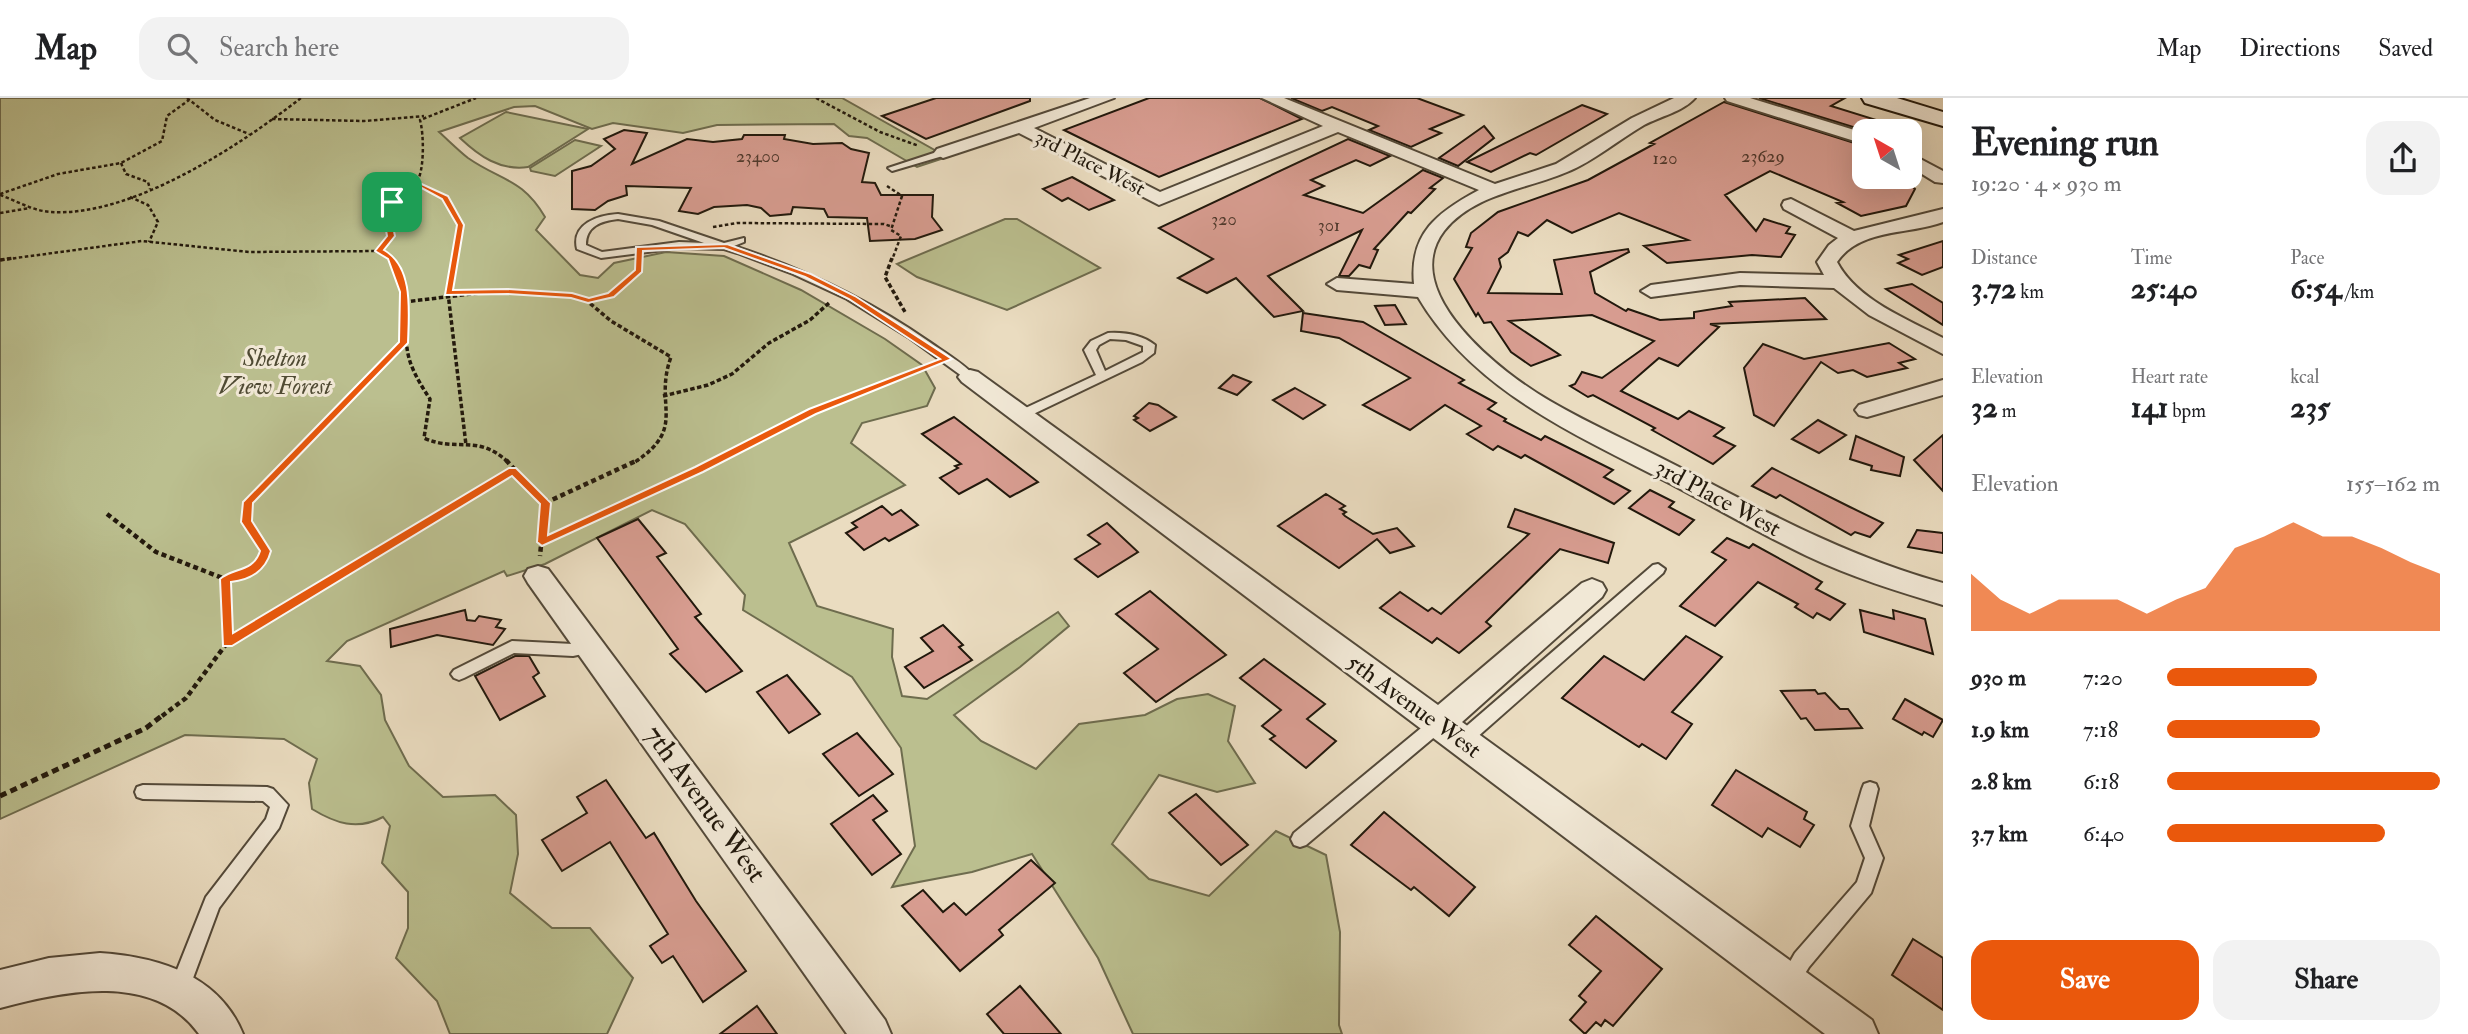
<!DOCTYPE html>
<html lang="en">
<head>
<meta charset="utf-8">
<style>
  body { margin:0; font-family:"IM FELL Double Pica",serif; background:#f2f2f2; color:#202124; height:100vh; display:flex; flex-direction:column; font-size:26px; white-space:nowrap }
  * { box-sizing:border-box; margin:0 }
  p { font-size:23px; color:#757577 }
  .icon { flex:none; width:38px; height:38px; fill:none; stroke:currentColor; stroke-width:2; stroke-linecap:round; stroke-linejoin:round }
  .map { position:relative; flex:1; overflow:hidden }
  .panel { display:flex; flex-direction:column; background:#fff; width:525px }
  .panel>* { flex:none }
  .needle { width:46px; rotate:321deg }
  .tools { position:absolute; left:1852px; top:21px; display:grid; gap:14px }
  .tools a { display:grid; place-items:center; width:70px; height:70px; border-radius:14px; background:#fff; box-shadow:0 7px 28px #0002; font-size:35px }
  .pin { position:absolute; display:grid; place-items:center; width:60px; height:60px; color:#fff; margin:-30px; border-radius:14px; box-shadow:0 4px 10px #0006 }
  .round { display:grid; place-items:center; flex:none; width:74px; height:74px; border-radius:21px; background:#f2f2f2 }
  .summary { display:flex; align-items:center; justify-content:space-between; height:119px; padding:0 28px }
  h1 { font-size:38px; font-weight:700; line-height:52px }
  .metrics { display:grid; grid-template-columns:repeat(3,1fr); gap:10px; height:119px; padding:7px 28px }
  .metrics div { display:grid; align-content:center }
  .metrics b { font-size:30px; font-weight:700 }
  .metrics small { font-size:19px; font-weight:400 }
  .metrics p { font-size:19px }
  .chart { height:196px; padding:14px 28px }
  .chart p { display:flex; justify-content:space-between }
  .chart svg { width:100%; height:126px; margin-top:7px; fill:#ea580c; opacity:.7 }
  .action { display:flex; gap:14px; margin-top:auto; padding:14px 28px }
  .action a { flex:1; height:80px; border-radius:21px; background:#ea580c; color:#fff; font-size:28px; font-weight:700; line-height:80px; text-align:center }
  .action a+a { background:#f2f2f2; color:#202124 }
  ul { padding:0 28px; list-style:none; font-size:23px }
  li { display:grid; grid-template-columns:112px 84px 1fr; align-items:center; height:52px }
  li i { height:18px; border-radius:9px; background:#ea580c }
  header { display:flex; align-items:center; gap:42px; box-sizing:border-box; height:98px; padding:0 35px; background:#fff; border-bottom:2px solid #e0e0e0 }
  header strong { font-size:33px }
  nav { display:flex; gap:38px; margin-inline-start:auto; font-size:24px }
  .search { width:490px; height:63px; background:#f2f2f2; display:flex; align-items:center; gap:18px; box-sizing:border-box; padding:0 24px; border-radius:21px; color:#757577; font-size:26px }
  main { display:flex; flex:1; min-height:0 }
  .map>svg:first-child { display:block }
  .green { fill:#bbbf8f; stroke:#6e6c4e; stroke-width:2 }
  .building { fill:#d89d91; stroke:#21180c; stroke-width:2 }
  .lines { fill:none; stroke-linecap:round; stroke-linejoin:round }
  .service-casing { stroke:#534939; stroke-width:4 }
  .minor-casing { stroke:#534939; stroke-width:4 }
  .secondary-casing { stroke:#21180c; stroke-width:4 }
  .path-far3 { stroke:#21180c; stroke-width:2.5; stroke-dasharray:3.5 2.5; stroke-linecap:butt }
  .path-far2 { stroke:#21180c; stroke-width:3.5; stroke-dasharray:4.5 2.5; stroke-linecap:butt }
  .path-far1 { stroke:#21180c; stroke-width:4.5; stroke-dasharray:5 3.5; stroke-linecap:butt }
  .path { stroke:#21180c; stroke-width:5; stroke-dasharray:7 4.5; stroke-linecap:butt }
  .service { fill:#f1e8d6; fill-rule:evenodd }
  .minor { fill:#f1e8d6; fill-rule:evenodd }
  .secondary { fill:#f1e8d6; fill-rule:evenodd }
  .route { fill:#ea580c; stroke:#fff; stroke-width:2; fill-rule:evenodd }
  .labels { text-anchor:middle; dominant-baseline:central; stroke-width:6; stroke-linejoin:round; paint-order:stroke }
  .far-number-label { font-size:18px; fill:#4f392d }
  .far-street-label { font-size:21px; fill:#21180c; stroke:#f1e8d6 }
  .park-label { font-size:24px; font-style:italic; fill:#4f4a33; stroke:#f1e8d6 }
  .street-label { font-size:24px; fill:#21180c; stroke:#f1e8d6 }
  .near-street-label { font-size:28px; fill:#21180c; stroke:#f1e8d6 }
</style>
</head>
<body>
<header>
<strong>Map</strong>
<div class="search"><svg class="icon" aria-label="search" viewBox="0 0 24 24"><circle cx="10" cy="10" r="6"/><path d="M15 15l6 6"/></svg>Search here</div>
<nav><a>Map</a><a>Directions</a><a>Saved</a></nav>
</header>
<main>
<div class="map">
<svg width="1943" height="936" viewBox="0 0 1943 936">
  <rect width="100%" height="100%" fill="#eadcc0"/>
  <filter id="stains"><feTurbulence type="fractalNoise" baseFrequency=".00286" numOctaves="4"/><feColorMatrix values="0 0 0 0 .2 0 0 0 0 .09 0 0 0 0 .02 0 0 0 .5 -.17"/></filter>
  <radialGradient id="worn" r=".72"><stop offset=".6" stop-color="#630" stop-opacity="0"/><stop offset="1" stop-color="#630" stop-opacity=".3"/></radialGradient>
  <g class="green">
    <path d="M0 0H842L947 59 917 69 867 40 849 38 834 26 717 27 683 35 613 25 592 31 535 8 514 9 439 34C448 42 458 52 468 60 501 83 522 80 545 119L536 132 580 177 598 180 614 165 666 154 724 158 801 192 885 241 922 267 935 290 927 308 862 325 851 345 905 387 789 445 817 508 893 531 892 559 902 598 927 601 1058 514 1069 528 1020 569 954 617 981 643 1036 671 1079 626 1145 617 1177 601 1208 596 1235 608 1228 643 1255 685 1217 694 1159 677 1112 746 1149 781 1209 798 1276 733 1326 757 1340 834 1339 927 1342 936H1133L1098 860 1032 756 972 774 892 789 915 748 901 650 852 579 743 512 745 497 685 426 652 412 545 466 507 478 504 473 347 543 327 563 360 568 381 597 385 622 409 668 443 699 495 697 516 717 518 756 510 795 552 830H590L633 880 607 936H450L437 903 396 860 408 830V794L382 765 390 728 383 719C357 733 335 725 312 711L309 685 317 661 284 641 185 637 0 721Z"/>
    <path d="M506 14 588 31 528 69C500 73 479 58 460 40Z"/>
    <path d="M575 42 601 48 555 78 531 73 530 70Z"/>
    <path d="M1005 121H1017L1100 170 1007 212 917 179 897 166Z"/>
  </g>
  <g class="building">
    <path d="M936 0H1030V3L926 41 882 18Z"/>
    <path d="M1149 0H1260L1302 21 1159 79 1064 32Z"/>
    <path d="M1291 0H1417L1463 17 1430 31 1441 35 1411 49 1369 32 1378 28 1332 9 1322 13Z"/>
    <path d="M1759 0H1845L1831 8 1886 25 1874 33H1866Z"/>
    <path d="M1724 4 1864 48V79H1896L1906 82 1915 91 1906 108 1861 118 1837 105 1843 104 1770 73 1725 97 1756 133 1764 121 1790 129 1786 135 1795 137 1781 159 1752 157 1667 165 1644 148 1688 142 1619 115 1572 135 1547 122 1528 138 1518 134 1508 154 1499 161 1501 169 1488 195 1562 196 1554 162 1628 151 1629 154 1590 174 1595 195 1626 213 1628 211 1660 222 1694 220V214L1732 208 1729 204 1805 200 1826 221 1710 226 1719 229 1678 268 1659 260 1621 293 1678 321 1689 313 1724 330 1714 338 1735 348 1713 366 1652 332 1655 330 1593 297 1588 299 1570 288 1575 286 1582 274 1602 280 1654 243 1592 217 1509 223 1560 257 1531 268 1511 254 1491 224 1484 225 1478 215 1476 218 1454 181 1472 150 1466 149 1471 135 1498 114 1588 82 1654 46 1650 45Z"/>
    <path d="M1582 7 1607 16 1536 57 1530 55 1491 74 1467 64Z"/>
    <path d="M1484 28 1494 40 1458 68 1439 60Z"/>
    <path d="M624 32 647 35 632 66 687 41 713 44 742 41 744 37H785L784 41 813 46 842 45 851 51 869 55 862 84 875 85 881 97H933L932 119 942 132 915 141 870 143 867 120 828 119 824 111 793 109 791 116 770 118 761 110 747 107 714 109 698 116 679 113 691 90 626 88 627 97 608 103 595 112 572 111V73L591 68 615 51 604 41Z"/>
    <path d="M1348 41 1390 58 1370 68 1356 62 1311 82 1324 88 1304 97 1363 115 1423 72 1443 80 1430 90 1435 91 1411 115 1408 114 1374 151 1378 152 1370 170 1359 167 1349 178H1339L1362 132 1268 178 1303 213 1274 219 1236 180 1207 195 1178 180 1213 161 1159 130Z"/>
    <path d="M1072 79 1114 102 1089 112 1068 100 1062 103 1043 91Z"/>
    <path d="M1943 143V169L1922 177 1898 165 1908 161 1899 157Z"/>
    <path d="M1912 186 1943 205V227L1886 191Z"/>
    <path d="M1395 207 1406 226 1385 227 1375 208Z"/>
    <path d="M1303 215 1363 224 1464 282 1459 285 1496 305 1488 311 1506 321 1504 323 1541 342 1545 338 1613 372 1604 379 1630 393 1614 406 1525 357 1521 360 1498 348 1493 352 1467 336 1481 328 1445 307 1410 332 1363 307 1410 280 1339 240 1301 233Z"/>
    <path d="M1889 245 1915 261 1899 265 1907 270 1867 279 1853 272 1838 275 1821 264 1774 328 1754 317 1744 270 1763 246 1804 261Z"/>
    <path d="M1233 277 1251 284 1237 297 1219 290Z"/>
    <path d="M1295 290 1325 307 1303 321 1273 302Z"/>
    <path d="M1149 305 1158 307 1176 319 1150 333 1134 322 1138 320 1134 318Z"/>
    <path d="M954 319 1038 384 1010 399 987 381 959 396 940 380 958 370 955 368 961 366 922 336Z"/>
    <path d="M1818 322 1846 337 1819 355 1792 341Z"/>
    <path d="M1943 337V393L1914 362Z"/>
    <path d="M1856 338 1904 359 1900 378 1871 372 1872 368 1850 361Z"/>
    <path d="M1772 370 1850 409 1883 425 1870 439 1855 434 1851 437 1780 397 1776 400 1752 388Z"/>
    <path d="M1650 392 1674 404 1669 409 1694 422 1679 437 1629 410Z"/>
    <path d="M1326 396 1345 408 1340 411 1346 414 1343 416 1345 418 1373 436 1397 430 1414 448 1390 455 1377 441 1339 470 1278 428Z"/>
    <path d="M882 408 892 417 901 412 918 427 889 443 885 440 864 452 846 435 857 429 852 425Z"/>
    <path d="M1515 411 1614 445 1608 465 1560 451 1486 524 1491 528 1459 555 1437 540 1432 545 1380 510 1400 494 1428 513 1432 510 1441 516 1529 436 1508 429Z"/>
    <path d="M638 421 666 455 657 459 701 516 695 519 742 573 706 594 670 556 678 551 597 440Z"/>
    <path d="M1107 425 1138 454 1098 479 1075 461 1100 446 1088 437Z"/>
    <path d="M1917 432 1943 435V455L1908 449Z"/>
    <path d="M1727 440 1749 450 1753 446 1822 484 1816 491 1845 506 1830 522 1817 515 1813 520 1795 509 1798 506 1758 484 1715 528 1680 508 1726 462 1712 454Z"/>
    <path d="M1150 493 1226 557 1156 604 1124 575 1158 551 1116 516Z"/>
    <path d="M465 512 467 522 475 523 479 518 501 522 496 529 505 531 493 547 437 537 391 549 390 531Z"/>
    <path d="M1860 512 1894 521 1893 512 1925 521 1933 556 1864 534Z"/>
    <path d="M943 527 963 547 959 549 972 562 924 590 905 569 933 553 921 540Z"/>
    <path d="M1686 538 1722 559 1672 614 1692 626 1666 661 1642 646 1639 649 1562 600 1604 558 1644 582Z"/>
    <path d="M515 558H529L539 575 533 579 545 598 500 622 475 578Z"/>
    <path d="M1264 561 1325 606 1307 621 1336 643 1306 670 1270 641 1275 638 1262 628 1281 612 1240 580Z"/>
    <path d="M787 577 820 616 789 635 757 594Z"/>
    <path d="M1815 592 1818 596 1825 595 1840 611H1848L1862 630 1815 632 1806 620 1801 621 1781 593Z"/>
    <path d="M1905 601 1943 622 1933 639 1924 634 1922 637 1893 621Z"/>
    <path d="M857 635 893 676 859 698 823 656Z"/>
    <path d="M1736 672 1807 714 1804 721 1814 727 1800 749 1768 730 1762 739 1712 707Z"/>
    <path d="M606 682 646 740 654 735 696 803 746 873 703 904 673 858 662 865 650 848 668 836 610 744 562 773 542 742 587 715 577 699Z"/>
    <path d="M1196 696 1248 747 1221 767 1169 715Z"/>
    <path d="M873 697 887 713 873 722 901 756 872 777 831 726Z"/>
    <path d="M1384 714 1475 789 1449 818 1414 789 1411 792 1351 747Z"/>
    <path d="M1031 762 1055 785 999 832 1003 837 960 873 902 808 923 792 943 814 954 805 966 817Z"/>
    <path d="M1596 818 1662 871 1613 928 1605 922 1601 928 1596 924 1585 936 1570 922 1586 904 1579 898 1601 873 1569 847Z"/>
    <path d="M1913 841 1943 860V912L1892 877Z"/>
    <path d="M1020 888 1061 936H1004L987 916Z"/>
    <path d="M757 908 777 936H720Z"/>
  </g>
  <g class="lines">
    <defs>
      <g id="service">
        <path d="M943 52 947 55 946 57 892 73 888 70Z"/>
        <path d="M618 116 659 123 724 145 744 140V144L734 148C804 171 868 201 928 243 944 254 963 265 976 279L970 282 966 281 908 239 847 201 793 176 737 155 724 151 679 150 601 160 577 151C571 126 598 117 618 116ZM618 121 652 127 704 145 679 144 602 154 586 147C586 128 601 123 618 121Z"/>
        <path d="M1108 235C1124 234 1142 237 1155 247L1154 255 1142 264 1025 320H1017L1015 317 1017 314 1096 277 1084 252 1091 243ZM1110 241 1126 242 1143 248V254L1105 273 1096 252 1099 247Z"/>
        <path d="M1658 466 1665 471 1663 475 1467 648 1461 650 1455 648 1453 643 1455 638 1653 467Z"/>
        <path d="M512 543 573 546 592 543 597 545 600 549 597 553 573 558 514 555 464 580 459 582 454 580 451 576 454 572Z"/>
        <path d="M1438 619 1444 621 1446 626 1444 631 1306 747 1300 749 1294 747 1291 741 1294 735 1432 621Z"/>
        <path d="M1870 684 1876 686 1878 691 1869 728 1883 760 1871 795 1809 869 1796 890 1789 893 1782 890 1779 883 1795 855 1857 784 1865 760 1851 728 1862 691 1864 686Z"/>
        <path d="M143 687 267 689 273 691 288 707 279 730 219 810 186 899 179 902 172 899 169 892 206 799 266 721 270 709 263 703 143 701 137 699 135 694 137 689Z"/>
      </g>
      <g id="minor">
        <path d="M1090 0H1114L1034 30 1160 94 1323 28 1262 0H1284L1495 86 1556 66 1632 20 1674 0H1695C1684 13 1659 19 1644 27 1618 42 1594 63 1567 74 1527 91 1473 96 1444 133 1397 195 1503 276 1550 303 1591 327 1635 346 1677 368 1764 413 1848 459 1943 485V507C1897 493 1851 479 1807 458 1761 436 1716 410 1671 386 1577 337 1474 294 1418 199L1337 192 1327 186 1337 180 1414 186C1409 135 1438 114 1479 92L1338 34 1159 107 1019 35 943 60 934 55 937 51Z"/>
        <path d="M1725 0H1750L1864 35V46L1727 3Z"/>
        <path d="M1909 55 1943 73V85L1935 84 1909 68Z"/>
        <path d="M1791 101 1854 133 1943 111V124C1909 137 1860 130 1837 164 1857 202 1907 221 1943 240V256L1869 217 1834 190 1740 187 1651 199 1641 193 1651 187 1740 175 1824 177 1817 164 1829 147 1838 140 1784 111 1782 107 1784 103Z"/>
        <path d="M970 272 978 274 1438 607 1582 485 1592 481 1602 485 1606 492 1602 499 1462 624 1872 922 1878 936H1825L962 284 958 279 962 274Z"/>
        <path d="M1943 282V297L1867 319 1859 317 1855 312 1859 307Z"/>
        <path d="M538 468 548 471 885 922 891 936H847L528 485 524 478 528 471Z"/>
        <path d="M100 855C159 859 219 877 243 936H199C154 873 63 893 0 910V872L49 860Z"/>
      </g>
      <path id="secondary" d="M1862 0H1897L1943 14V28L1865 5Z"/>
    </defs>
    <use href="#service" class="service-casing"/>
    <use href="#minor" class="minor-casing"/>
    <use href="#secondary" class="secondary-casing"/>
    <g class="path-far3">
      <path d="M187 0 215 22 249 36"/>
      <path d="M816 0 880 34 919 48"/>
      <path d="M272 21 364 23 424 18"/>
      <path d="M121 65 126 76 148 84 150 91"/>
      <path d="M417 85C459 108 462 115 454 162"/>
      <path d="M887 88 902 98 891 132 901 138 892 162"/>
      <path d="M0 96 58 76 121 65 162 43 167 18 189 2"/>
      <path d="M0 97C17 103 33 113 51 114 132 119 239 48 301 0"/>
      <path d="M130 99 148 107 158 124 149 144"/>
      <path d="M0 115 30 110"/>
      <path d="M713 129 737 125 884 126 893 129"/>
      <path d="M379 153 391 138C385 106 396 107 415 87 425 76 424 36 420 22L476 0"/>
      <path d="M1 162 142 143 249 154 379 153 393 162"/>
    </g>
    <g class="path-far2">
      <path d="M392 160C396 171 404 185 405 197 409 248 398 253 430 301L424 340C458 355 476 335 508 364"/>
      <path d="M454 160 448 195 466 347"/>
      <path d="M892 160 885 179 905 214"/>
      <path d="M0 162 14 160"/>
      <path d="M589 203 611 197 640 172 639 164"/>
      <path d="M404 204 496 193 569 197 586 202 611 223 671 259C653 308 688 329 635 364"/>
      <path d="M663 298 708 287 732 276 769 245 810 222 830 204"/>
      <path d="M287 364 403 245"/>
      <path d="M714 364 813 314 930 268"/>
    </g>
    <g class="path-far1">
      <path d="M506 362 545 405 540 458"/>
      <path d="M545 405 638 362"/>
      <path d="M107 416 156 454 225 481 242 479 262 465 266 453 247 424 248 404 289 362"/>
      <path d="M543 444 718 362"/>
      <path d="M225 481 227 545"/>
      <path d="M162 618 186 600 227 545 513 373"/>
    </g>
    <path class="path" d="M0 698 146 630 164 616"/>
    <use href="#service" class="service"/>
    <use href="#minor" class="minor"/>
    <use href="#secondary" class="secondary"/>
  </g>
  <path class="route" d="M415 83 448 98 464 127 453 192 508 191 572 195 589 200 608 195 635 172 636 149 727 146 811 176 855 198 952 261 816 316 703 374 542 448 537 444 540 406 512 378 232 548H223L220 481C233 469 253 475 260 453L241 424 243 404 399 244 400 194 388 161 375 153 387 138C380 106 391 101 415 83ZM418 88 442 101 457 127 445 197 508 196 571 200 588 205 614 199 642 174 643 153 724 150 805 179 849 201 940 261 809 311 695 369 548 437 551 405 516 370H509L233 535 231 484C251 482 266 472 271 453L252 423 253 405 408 245C409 214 414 169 384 152L395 138C388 109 395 105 418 88Z"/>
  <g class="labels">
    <g class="far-number-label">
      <text x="758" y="58">23400</text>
      <text x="1763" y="58">23629</text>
      <text x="1665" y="60">120</text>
      <text x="1224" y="121">320</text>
      <text x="1329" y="127">301</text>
    </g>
    <g class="far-street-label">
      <text transform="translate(1090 65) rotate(27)">3rd Place West</text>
    </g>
    <g class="park-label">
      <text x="275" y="260">Shelton<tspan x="275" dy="28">View Forest</tspan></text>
    </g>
    <g class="street-label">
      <text transform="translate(1718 400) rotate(28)">3rd Place West</text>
      <text transform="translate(1414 608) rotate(36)">5th Avenue West</text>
    </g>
    <g class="near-street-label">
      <text transform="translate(705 706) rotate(54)">7th Avenue West</text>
    </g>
  </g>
  <rect width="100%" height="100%" filter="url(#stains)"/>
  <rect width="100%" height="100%" fill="url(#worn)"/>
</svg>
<div class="tools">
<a><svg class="needle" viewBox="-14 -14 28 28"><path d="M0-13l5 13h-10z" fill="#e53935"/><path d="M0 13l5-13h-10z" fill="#757577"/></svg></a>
</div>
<div class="pin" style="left:392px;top:104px;background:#1e9e55"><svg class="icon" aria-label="arrive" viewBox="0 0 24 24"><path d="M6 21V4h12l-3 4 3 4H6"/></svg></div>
</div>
<section class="panel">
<div class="summary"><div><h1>Evening run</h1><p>19:20 · 4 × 930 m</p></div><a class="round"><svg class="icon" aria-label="share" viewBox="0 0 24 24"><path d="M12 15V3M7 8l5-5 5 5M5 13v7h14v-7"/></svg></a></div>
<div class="metrics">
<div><p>Distance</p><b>3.72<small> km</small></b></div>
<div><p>Time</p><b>25:40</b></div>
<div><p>Pace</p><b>6:54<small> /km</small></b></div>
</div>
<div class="metrics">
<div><p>Elevation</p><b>32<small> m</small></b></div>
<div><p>Heart rate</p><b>141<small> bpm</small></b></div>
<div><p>kcal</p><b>235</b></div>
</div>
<div class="chart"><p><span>Elevation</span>155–162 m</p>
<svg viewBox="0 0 160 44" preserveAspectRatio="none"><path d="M0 44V24L10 33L20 38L30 33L40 33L50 33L60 38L70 33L80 29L90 15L100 11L110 6L120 11L130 11L140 15L150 20L160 24V44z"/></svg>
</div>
<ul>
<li><b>930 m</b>7:20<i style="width:55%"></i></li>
<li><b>1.9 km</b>7:18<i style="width:56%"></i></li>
<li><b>2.8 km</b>6:18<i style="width:100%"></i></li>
<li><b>3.7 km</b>6:40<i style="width:80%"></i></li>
</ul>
<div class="action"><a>Save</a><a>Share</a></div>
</section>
</main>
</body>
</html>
